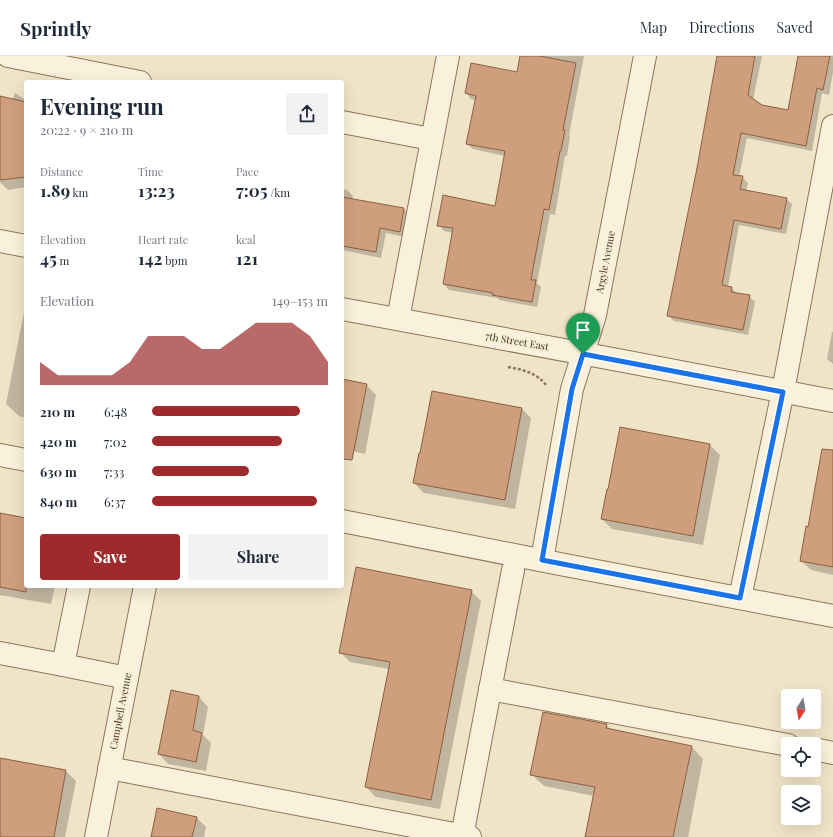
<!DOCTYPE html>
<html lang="en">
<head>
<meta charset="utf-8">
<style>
  body { margin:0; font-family:"Playfair Display",serif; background:#f2f2f3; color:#1f2937; height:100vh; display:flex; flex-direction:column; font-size:15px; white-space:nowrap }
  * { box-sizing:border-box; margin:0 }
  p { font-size:13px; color:#747a83 }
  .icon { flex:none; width:22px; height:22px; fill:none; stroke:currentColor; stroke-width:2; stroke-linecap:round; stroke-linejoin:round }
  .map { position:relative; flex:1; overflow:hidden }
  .drawer { position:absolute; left:24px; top:24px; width:320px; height:508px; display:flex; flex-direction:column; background:#fff; border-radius:4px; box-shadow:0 4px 16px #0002 }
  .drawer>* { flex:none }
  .needle { width:26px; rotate:191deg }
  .fabs { position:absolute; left:781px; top:633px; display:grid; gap:8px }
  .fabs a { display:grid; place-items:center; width:40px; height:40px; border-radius:4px; background:#fff; box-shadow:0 4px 16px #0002; font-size:20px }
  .pin { position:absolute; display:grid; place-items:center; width:34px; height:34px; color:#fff; margin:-41px -17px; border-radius:50% 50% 50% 0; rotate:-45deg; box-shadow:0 0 4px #0007 }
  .pin .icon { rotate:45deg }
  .round { display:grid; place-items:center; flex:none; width:42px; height:42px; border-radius:4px; background:#f2f2f3 }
  .head { display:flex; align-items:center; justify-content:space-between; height:68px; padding:0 16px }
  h1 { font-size:22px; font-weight:700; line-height:30px }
  .metrics { display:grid; grid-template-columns:repeat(3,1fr); gap:6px; height:68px; padding:4px 16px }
  .metrics div { display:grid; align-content:center }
  .metrics b { font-size:17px; font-weight:700 }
  .metrics small { font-size:11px; font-weight:400 }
  .metrics p { font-size:11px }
  .chart { height:112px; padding:8px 16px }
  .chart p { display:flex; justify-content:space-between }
  .chart svg { width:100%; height:72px; margin-top:4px; fill:#9e2a2b; opacity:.7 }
  .cta { display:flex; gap:8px; margin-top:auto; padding:8px 16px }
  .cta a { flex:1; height:46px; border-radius:4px; background:#9e2a2b; color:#fff; font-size:16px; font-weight:700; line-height:46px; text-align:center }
  .cta a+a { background:#f2f2f3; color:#1f2937 }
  ul { padding:0 16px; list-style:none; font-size:13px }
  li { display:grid; grid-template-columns:64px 48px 1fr; align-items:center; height:30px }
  li i { height:10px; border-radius:5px; background:#9e2a2b }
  header { display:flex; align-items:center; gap:24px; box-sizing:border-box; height:56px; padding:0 20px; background:#fff; border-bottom:1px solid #e0e1e3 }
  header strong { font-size:19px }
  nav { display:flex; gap:22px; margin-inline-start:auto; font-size:14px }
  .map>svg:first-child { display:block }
  .shadow { fill:#0003 }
  .building { fill:#cf9f7d; stroke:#8d5f41 }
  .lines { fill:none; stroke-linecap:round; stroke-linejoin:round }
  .minor-casing { stroke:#8d765c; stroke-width:24 }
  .path { stroke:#8d765c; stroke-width:2.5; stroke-dasharray:3 2; stroke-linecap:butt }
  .minor { stroke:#faf1dc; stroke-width:22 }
  .route-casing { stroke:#fff; stroke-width:8 }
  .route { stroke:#1a73e8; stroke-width:5 }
  .labels { text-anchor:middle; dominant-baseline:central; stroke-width:3.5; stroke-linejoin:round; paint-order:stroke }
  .street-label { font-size:10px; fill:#3d2e20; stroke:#f7eed8 }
</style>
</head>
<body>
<header>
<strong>Sprintly</strong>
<nav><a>Map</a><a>Directions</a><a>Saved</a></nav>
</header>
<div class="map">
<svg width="833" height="781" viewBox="0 0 833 781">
  <rect width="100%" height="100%" fill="#f0e4c8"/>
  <g class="shadow">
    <path d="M521 0H584L569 79 570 80 567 100H565L555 159 550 158 537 227 541 231 537 251 499 244 497 242 449 234 444 228 453 177 444 175 439 169 496 151 505 100 473 93 467 88 476 44 471 43 466 37 517 18Z"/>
    <path d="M718 0H762L753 44 762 50 789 55 799 0H833V16L829 39 822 37 812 95 747 82 739 121H742L748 127 746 135 786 143 792 148 786 178 739 169 728 231 732 232 737 238 749 240 755 246 748 279 674 265 668 259 686 173Z"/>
    <path d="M15 37 26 44V131L8 134 0 126V42L12 44Z"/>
    <path d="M342 133 347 134 353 140 352 144 404 153 410 159 405 181 386 177 381 202 342 194Z"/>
    <path d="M24 256 26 257V362L19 360 6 348Z"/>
    <path d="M832 276H833V308L827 303Z"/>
    <path d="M342 324 366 329 376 339 365 398 342 393Z"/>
    <path d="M522 353 531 362 515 453 424 437 414 427Z"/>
    <path d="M621 372 710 389 720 399 703 489 612 473 602 463 609 434Z"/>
    <path d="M833 412V519L811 514 801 505 809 472Z"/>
    <path d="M0 458 26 463V530H55L51 548 0 539Z"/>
    <path d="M471 535 481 545 440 753 376 741 366 731 389 613 350 606 340 596Z"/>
    <path d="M199 641 208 651 203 679 211 687 206 715 168 708 159 698Z"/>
    <path d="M606 669 612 675 691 690 703 703 688 781H586L594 740 544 730 531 718Z"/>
    <path d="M0 703 66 715 76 725 65 781H0Z"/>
    <path d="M196 761 206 771 204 781H152Z"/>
  </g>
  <g class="building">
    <path d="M520 0H540L576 7 563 74H565L561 95H560L549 154 544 153 531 224H536L532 246 492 239 493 237 443 228 453 172 437 170 443 139 495 150 505 95 466 88 476 40 465 37 471 7 517 16Z"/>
    <path d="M717 0H755L748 39 762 49 788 54 798 0H830L823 34 817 32 806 90 741 77 733 119 743 120 740 133 787 142 781 173 734 164 722 229 732 231 731 236 750 239 743 274 667 260 697 112Z"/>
    <path d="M0 40 26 46V121L0 124Z"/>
    <path d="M342 141 404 152 400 176 380 172 376 196 342 190Z"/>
    <path d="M342 323 367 328 352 404 342 403Z"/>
    <path d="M432 335 522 352 505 444 413 427 419 397H420Z"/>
    <path d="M620 371 710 388 693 480 601 463 607 433H608Z"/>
    <path d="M822 393 833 394V511L800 505 806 470 808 471Z"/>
    <path d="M0 457 26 462V536L0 531Z"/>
    <path d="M356 511 472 534 431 744 365 731 390 606 339 597Z"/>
    <path d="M171 634 199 640 193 674 202 677 196 706 158 698Z"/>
    <path d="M543 656 607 668 606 672 692 690 673 781H585L595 731 530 719Z"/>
    <path d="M0 702 66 714 54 781H0Z"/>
    <path d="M157 752 197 761 192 781H151Z"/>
  </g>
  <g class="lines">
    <defs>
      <g id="minor">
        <path d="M8 0 140 26"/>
        <path d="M342 66 431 83"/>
        <path d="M0 185 26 190"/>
        <path d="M342 253 618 304 833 345"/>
        <path d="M398 263 448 0"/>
        <path d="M0 399 26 404"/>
        <path d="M342 465 565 509 833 560"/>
        <path d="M542 504 572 333 583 298 595 259 645 0"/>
        <path d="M79 530 63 609 127 622"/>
        <path d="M740 542 783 335 833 70"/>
        <path d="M0 597 63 609"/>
        <path d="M490 633 788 689"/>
        <path d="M814 693 833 697"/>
        <path d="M109 712 470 781"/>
        <path d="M462 780 513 514"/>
        <path d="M96 781 145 530"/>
      </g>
    </defs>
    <use href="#minor" class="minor-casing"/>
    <path class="path" d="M508 311C523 314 536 316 547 330"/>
    <use href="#minor" class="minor"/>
  </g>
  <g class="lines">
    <defs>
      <path id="route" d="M583 298 783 336 740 542 542 504 572 333Z"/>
    </defs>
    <use href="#route" class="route-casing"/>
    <use href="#route" class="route"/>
  </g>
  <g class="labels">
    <g class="street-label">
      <text transform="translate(605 206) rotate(-79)">Argyle Avenue</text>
      <text transform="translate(517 285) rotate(10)">7th Street East</text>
      <text transform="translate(120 655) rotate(-79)">Campbell Avenue</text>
    </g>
  </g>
</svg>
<div class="fabs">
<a><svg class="needle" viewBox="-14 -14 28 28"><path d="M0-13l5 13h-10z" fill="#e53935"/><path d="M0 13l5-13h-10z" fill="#747a83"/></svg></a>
<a><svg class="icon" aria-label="locate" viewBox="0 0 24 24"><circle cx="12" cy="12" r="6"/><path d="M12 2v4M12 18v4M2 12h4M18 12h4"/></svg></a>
<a><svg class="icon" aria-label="layers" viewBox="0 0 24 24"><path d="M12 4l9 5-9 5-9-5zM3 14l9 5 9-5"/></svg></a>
</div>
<div class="pin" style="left:583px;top:298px;background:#1e9e55"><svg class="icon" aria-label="arrive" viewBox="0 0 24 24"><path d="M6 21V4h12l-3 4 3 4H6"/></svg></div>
<section class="drawer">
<div class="head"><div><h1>Evening run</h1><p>20:22 · 9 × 210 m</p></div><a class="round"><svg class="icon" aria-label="share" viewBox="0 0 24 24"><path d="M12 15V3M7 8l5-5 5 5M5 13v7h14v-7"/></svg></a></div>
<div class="metrics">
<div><p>Distance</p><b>1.89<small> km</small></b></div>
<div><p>Time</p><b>13:23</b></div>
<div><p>Pace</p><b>7:05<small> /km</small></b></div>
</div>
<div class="metrics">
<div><p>Elevation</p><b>45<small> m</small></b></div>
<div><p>Heart rate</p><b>142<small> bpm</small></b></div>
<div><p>kcal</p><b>121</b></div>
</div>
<div class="chart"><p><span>Elevation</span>149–153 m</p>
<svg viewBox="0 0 160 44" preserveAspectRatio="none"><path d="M0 44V30L10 38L20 38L30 38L40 38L50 30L60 14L70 14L80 14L90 22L100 22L110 14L120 6L130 6L140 6L150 14L160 30V44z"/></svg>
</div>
<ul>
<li><b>210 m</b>6:48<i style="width:84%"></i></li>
<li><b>420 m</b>7:02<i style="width:74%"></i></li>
<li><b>630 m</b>7:33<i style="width:55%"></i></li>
<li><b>840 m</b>6:37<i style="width:94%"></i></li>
</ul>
<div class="cta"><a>Save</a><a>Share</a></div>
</section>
</div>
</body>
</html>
